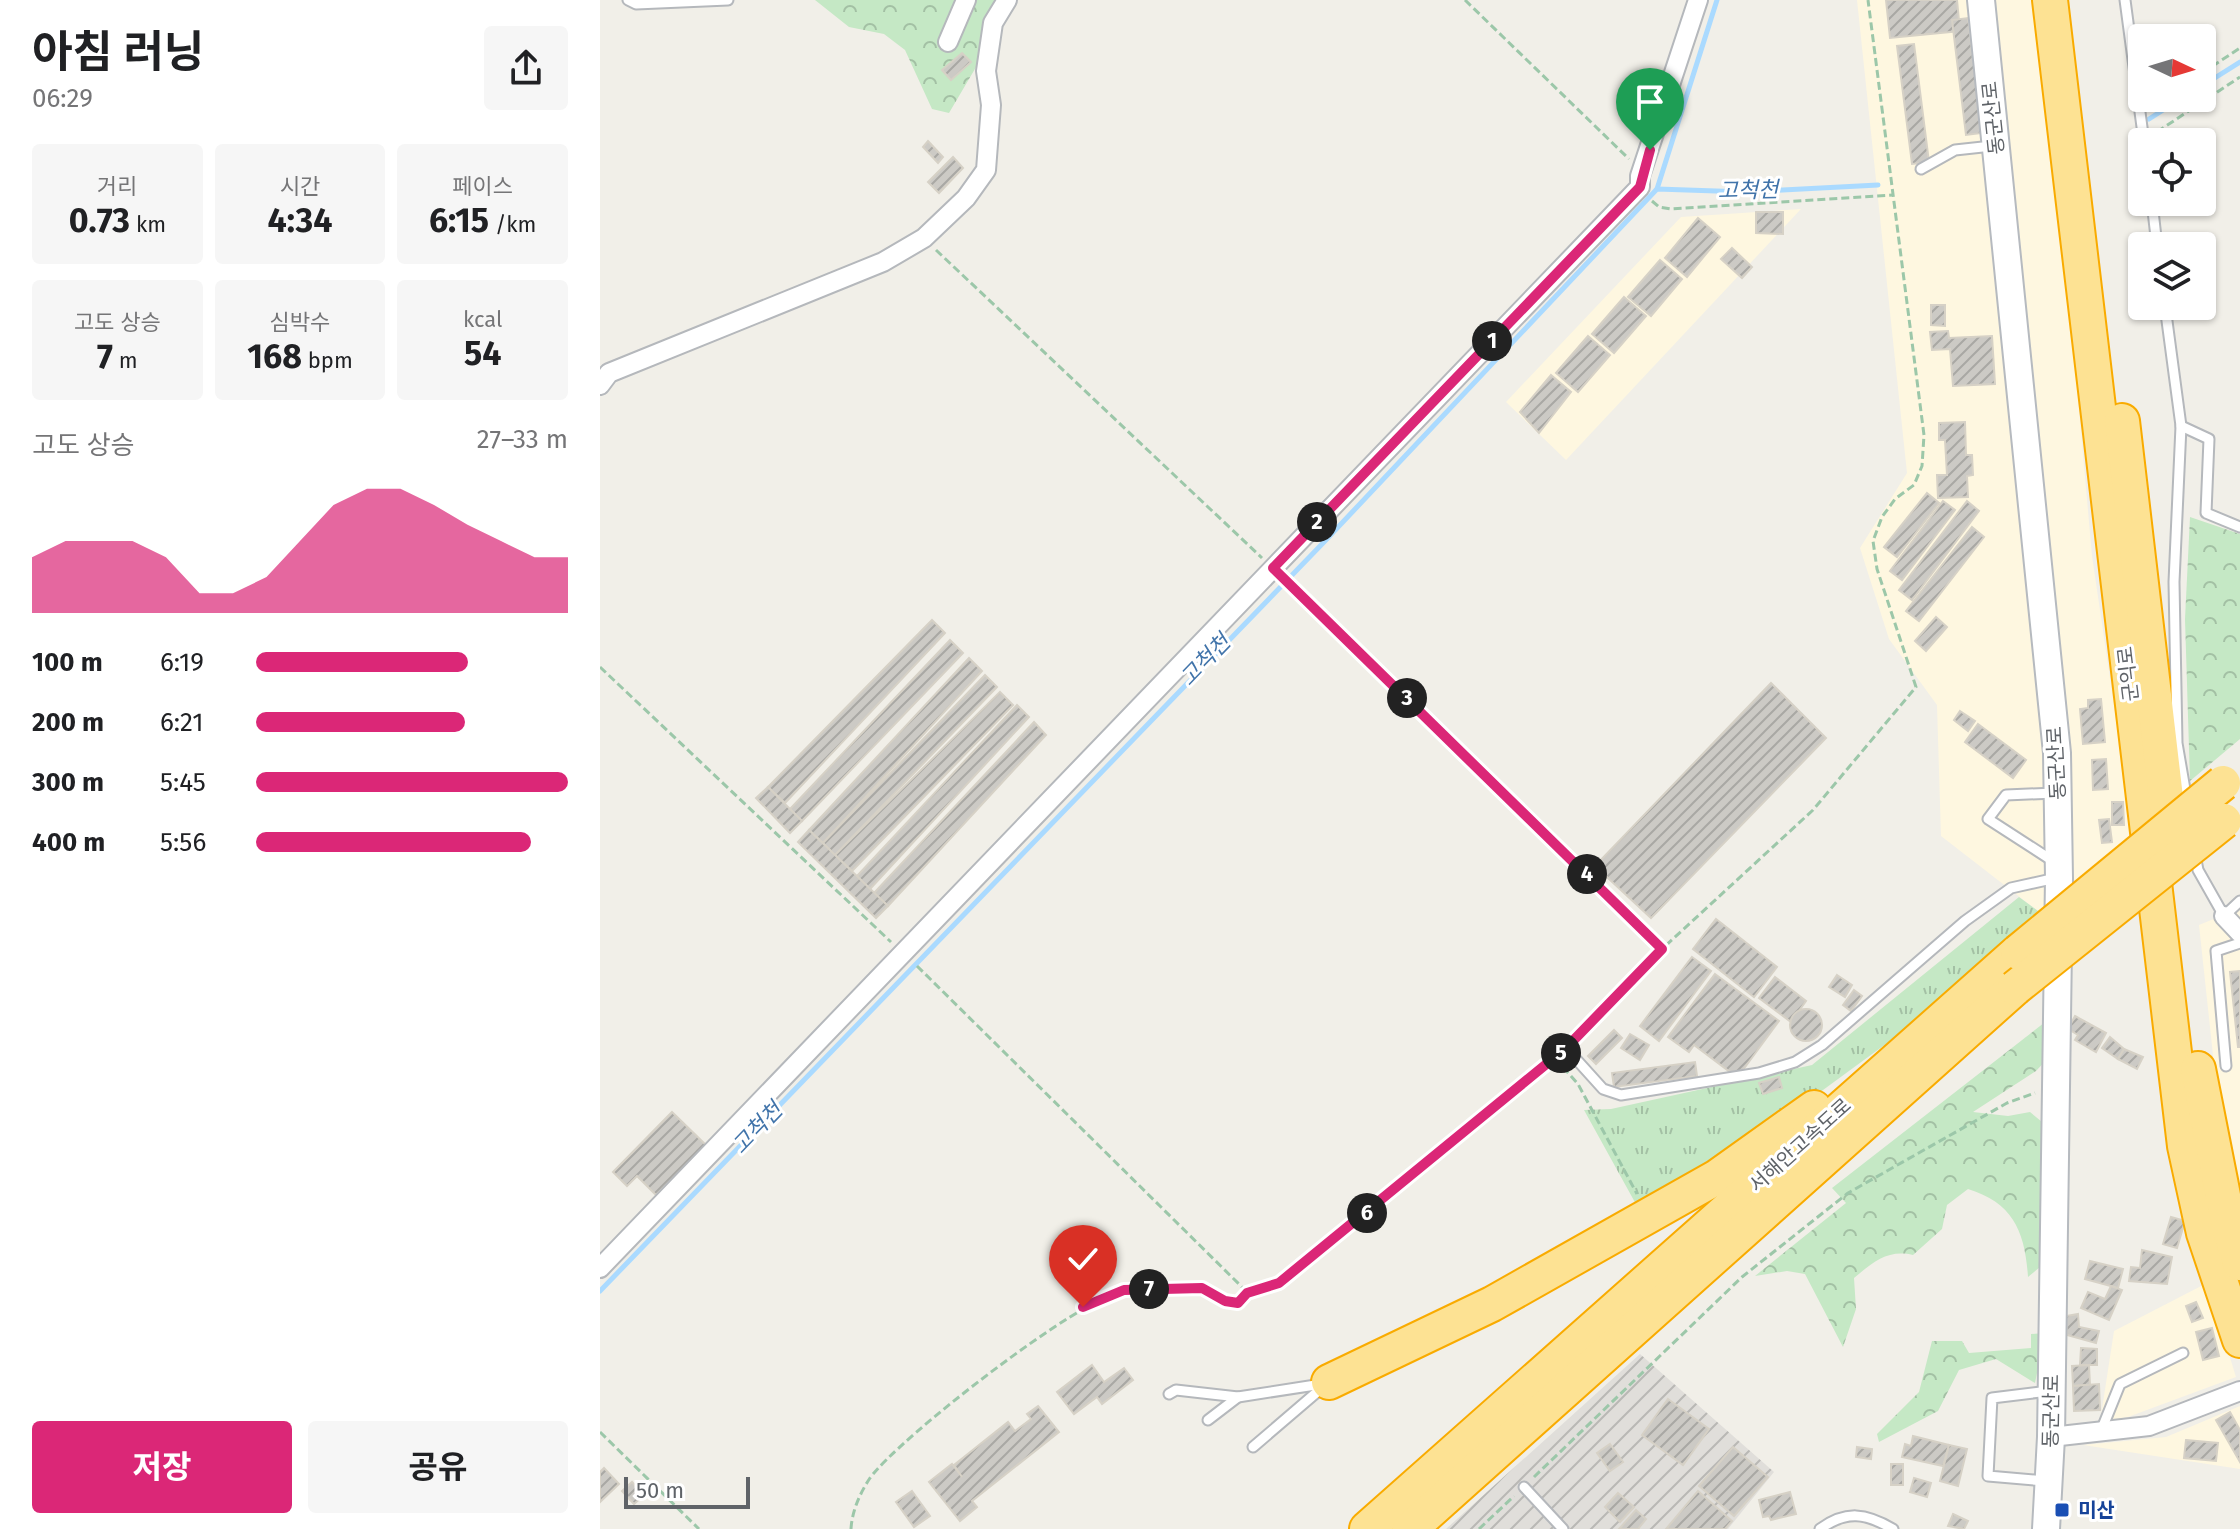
<!DOCTYPE html>
<html lang="ko">
<head>
<meta charset="utf-8">
<style>
  body { margin:0; font-family:"Fira Sans","Noto Sans KR",sans-serif; background:#f6f6f6; color:#202124; height:100vh; display:flex; flex-direction:column; font-size:30px; white-space:nowrap }
  * { box-sizing:border-box; margin:0 }
  p { font-size:26px; color:#757577 }
  .icon { flex:none; width:44px; height:44px; fill:none; stroke:currentColor; stroke-width:2; stroke-linecap:round; stroke-linejoin:round }
  .map { position:relative; flex:1; overflow:hidden }
  .side { display:flex; flex-direction:column; background:#fff; width:600px }
  .side>* { flex:none }
  .needle { width:52px; rotate:94deg }
  .tools { position:absolute; left:1528px; top:24px; display:grid; gap:16px }
  .tools a { display:grid; place-items:center; width:88px; height:88px; border-radius:8px; background:#fff; box-shadow:0 2px 6px #0004; font-size:40px }
  .scale { position:absolute; left:24px; bottom:20px; width:126px; box-sizing:border-box; padding-left:8px; border:4px solid #5f6368; border-top:0; font-size:22px; line-height:28px; white-space:nowrap; color:#5f6368; -webkit-text-stroke:6px #fff; paint-order:stroke }
  .pin { position:absolute; display:grid; place-items:center; width:68px; height:68px; color:#fff; margin:-82px -34px; border-radius:50% 50% 50% 0; rotate:-45deg; box-shadow:0 0 8px #0007 }
  .pin .icon { rotate:45deg }
  .km { position:absolute; width:40px; height:40px; margin:-20px; border-radius:50%; background:#222; color:#fff; font-size:22px; line-height:40px; text-align:center }
  .round { display:grid; place-items:center; flex:none; width:84px; height:84px; border-radius:8px; background:#f6f6f6 }
  .overview { display:flex; align-items:center; justify-content:space-between; height:136px; padding:0 32px }
  h1 { font-size:44px; font-weight:700; line-height:60px }
  .stats { display:grid; grid-template-columns:repeat(3,1fr); gap:12px; height:136px; padding:8px 32px }
  .stats div { display:grid; align-content:center; border-radius:8px; background:#f6f6f6; text-align:center }
  .stats b { font-size:34px; font-weight:700 }
  .stats small { font-size:22px; font-weight:400 }
  .stats p { font-size:22px }
  .chart { height:224px; padding:16px 32px }
  .chart p { display:flex; justify-content:space-between }
  .chart svg { width:100%; height:144px; margin-top:8px; fill:#db2777; opacity:.7 }
  .button { display:flex; gap:16px; margin-top:auto; padding:16px 32px }
  .button a { flex:1; height:92px; border-radius:8px; background:#db2777; color:#fff; font-size:32px; font-weight:700; line-height:92px; text-align:center }
  .button a+a { background:#f6f6f6; color:#202124 }
  ul { padding:0 32px; list-style:none; font-size:26px }
  li { display:grid; grid-template-columns:128px 96px 1fr; align-items:center; height:60px }
  li i { height:20px; border-radius:10px; background:#db2777 }
  main { display:flex; flex:1; min-height:0 }
  .map>svg:first-child { display:block }
  .commercial { fill:#fef7e0 }
  .industrial { fill:url(#industrial-furrows) }
  .grass { fill:url(#grass-tufts) }
  .forest { fill:url(#forest-crowns) }
  .lines { fill:none; stroke-linecap:round; stroke-linejoin:round }
  .stream { stroke:#aadaff; stroke-width:5 }
  .building { fill:url(#building-hatch); stroke:#d6d1c6; stroke-width:2 }
  .lane-casing { stroke:#b5b8bc; stroke-width:13 }
  .street-casing { stroke:#b5b8bc; stroke-width:22 }
  .secondary-casing { stroke:#b6babf; stroke-width:30 }
  .highway-casing { stroke:#f9ab00; stroke-width:38 }
  .path { stroke:#9cc7a9; stroke-width:3; stroke-dasharray:8 4; stroke-linecap:butt }
  .lane { stroke:#fff; stroke-width:9 }
  .street { stroke:#fff; stroke-width:18 }
  .secondary { stroke:#fff; stroke-width:26 }
  .highway { stroke:#fde293; stroke-width:34 }
  .highway-bridge-casing { stroke:#f9ab00; stroke-width:38; stroke-linecap:butt }
  .highway-bridge { stroke:#fde293; stroke-width:34 }
  .route-casing { stroke:#fff; stroke-width:16 }
  .route { stroke:#db2777; stroke-width:10 }
  .transit-dot { fill:#1a4fb4; stroke:#fff; stroke-width:3 }
  .labels { text-anchor:middle; dominant-baseline:central; stroke-width:6; stroke-linejoin:round; paint-order:stroke }
  .street-label { font-size:20px; fill:#5f6368; stroke:#fff }
  .transit-label { font-size:20px; font-weight:bold; fill:#164399; stroke:#fff; text-anchor:start }
  .water-label { font-size:22px; font-style:italic; fill:#4174aa; stroke:#fff }
</style>
</head>
<body>
<main>
<section class="side">
<div class="overview"><div><h1>아침 러닝</h1><p>06:29</p></div><a class="round"><svg class="icon" aria-label="share" viewBox="0 0 24 24"><path d="M12 15V3M7 8l5-5 5 5M5 13v7h14v-7"/></svg></a></div>
<div class="stats">
<div><p>거리</p><b>0.73<small> km</small></b></div>
<div><p>시간</p><b>4:34</b></div>
<div><p>페이스</p><b>6:15<small> /km</small></b></div>
</div>
<div class="stats">
<div><p>고도 상승</p><b>7<small> m</small></b></div>
<div><p>심박수</p><b>168<small> bpm</small></b></div>
<div><p>kcal</p><b>54</b></div>
</div>
<div class="chart"><p><span>고도 상승</span>27–33 m</p>
<svg viewBox="0 0 160 44" preserveAspectRatio="none"><path d="M0 44V27L10 22L20 22L30 22L40 27L50 38L60 38L70 33L80 22L90 11L100 6L110 6L120 11L130 17L140 22L150 27L160 27V44z"/></svg>
</div>
<ul>
<li><b>100 m</b>6:19<i style="width:68%"></i></li>
<li><b>200 m</b>6:21<i style="width:67%"></i></li>
<li><b>300 m</b>5:45<i style="width:100%"></i></li>
<li><b>400 m</b>5:56<i style="width:88%"></i></li>
</ul>
<div class="button"><a>저장</a><a>공유</a></div>
</section>
<div class="map">
<svg width="1640" height="1529" viewBox="0 0 1640 1529">
  <defs>
    <pattern id="industrial-furrows" width="10" height="10" patternUnits="userSpaceOnUse" patternTransform="scale(2)"><rect width="10" height="10" fill="#e0deda"/><path d="M-1 1l2-2M0 10L10 0M9 11l2-2" fill="none" stroke="#b9b8b5"/></pattern>
    <pattern id="grass-tufts" width="24" height="20" patternUnits="userSpaceOnUse" patternTransform="scale(2)"><rect width="24" height="20" fill="#c5e8c5"/><path d="M3 7l-1-3M5 7V3M7 7l1-3M15 17l-1-3M17 17v-4M19 17l1-3" fill="none" stroke="#a3c0a4"/></pattern>
    <pattern id="forest-crowns" width="20" height="18" patternUnits="userSpaceOnUse" patternTransform="scale(2)"><rect width="20" height="18" fill="#c5e8c5"/><path d="M2 6a3 3 0 1 1 6 0M12 15a3 3 0 1 1 6 0" fill="none" stroke="#a3c0a4"/></pattern>
    <pattern id="building-hatch" width="6" height="6" patternUnits="userSpaceOnUse" patternTransform="scale(2)"><rect width="6" height="6" fill="#cccac5"/><path d="M-1 1l2-2M0 6l6-6M5 7l2-2" fill="none" stroke="#a9a8a4"/></pattern>
  </defs>
  <rect width="100%" height="100%" fill="#f1efe8"/>
  <g class="commercial">
    <path d="M1257 0H1443L1492 556 1533 834 1438 911 1341 836 1337 705 1289 639 1260 548 1307 473Z"/>
    <path d="M1201 209 966 460 906 402 1081 217Z"/>
    <path d="M1640 908V1197L1616 1083 1599 925Z"/>
    <path d="M1607 1283 1636 1377 1528 1417 1500 1422 1514 1331Z"/>
    <path d="M1640 1406V1469L1483 1445 1566 1437Z"/>
  </g>
  <path class="industrial" d="M1040 1354 1174 1472 1128 1529H846Z"/>
  <path class="grass" d="M1419 897 1438 911 1324 1016 1137 1153 1037 1206 984 1110 1011 1109 1212 1065Z"/>
  <g class="forest">
    <path d="M215 0H397L382 57 349 113 332 109 305 50 284 34 249 27Z"/>
    <path d="M1590 517 1640 534V739L1590 781 1585 619Z"/>
    <path d="M1449 1019 1450 1056 1436 1071 1373 1112 1408 1116 1430 1112 1447 1126 1446 1262 1428 1277C1425 1231 1413 1203 1368 1189L1347 1205 1342 1229 1313 1255C1288 1249 1273 1262 1254 1278L1256 1309 1243 1347 1205 1274 1187 1271 1155 1276 1246 1203 1232 1188Z"/>
    <path d="M1445 1333 1435 1383 1396 1359 1359 1370 1338 1411 1279 1442 1277 1434 1319 1392 1332 1341H1362L1369 1353 1431 1348V1334Z"/>
  </g>
  <g class="lines">
    <g class="stream">
      <path d="M1602 86 1640 62"/>
      <path d="M1549 119 1582 98"/>
      <path d="M1057 189 1117 0"/>
      <path d="M0 1291 724 542 1057 189 1146 192 1278 185"/>
    </g>
  </g>
  <g class="building">
    <path d="M1286 0H1357L1360 31 1290 38Z"/>
    <path d="M1368 18 1382 133 1366 135 1352 20Z"/>
    <path d="M1314 44 1329 162 1312 164 1297 46Z"/>
    <path d="M362 53 371 62 351 80 342 70Z"/>
    <path d="M328 141 343 157 338 163 323 147Z"/>
    <path d="M353 157 363 168 339 193 328 182Z"/>
    <path d="M1156 212H1183V234L1156 233Z"/>
    <path d="M1098 218 1120 237 1087 277 1065 258Z"/>
    <path d="M1132 248 1152 267 1142 278 1121 259Z"/>
    <path d="M1060 260 1082 279 1051 316 1028 297Z"/>
    <path d="M1024 297 1046 316 1014 353 992 334Z"/>
    <path d="M1331 305H1345V326L1331 325Z"/>
    <path d="M1348 331 1349 338 1392 336 1395 384 1353 386 1350 349 1332 350 1330 332Z"/>
    <path d="M988 336 1010 355 978 392 956 373Z"/>
    <path d="M951 375 971 392 939 433 920 412Z"/>
    <path d="M1365 422 1366 455H1372L1373 475 1367 476 1368 497 1338 498 1337 475H1347L1345 440H1339V423Z"/>
    <path d="M1327 493 1339 503 1297 557 1284 547Z"/>
    <path d="M1343 501 1355 510 1302 580 1290 571Z"/>
    <path d="M1367 501 1379 511 1312 600 1299 590Z"/>
    <path d="M1372 527 1384 537 1319 621 1306 611Z"/>
    <path d="M1336 617 1347 627 1326 651 1315 641Z"/>
    <path d="M332 620 345 633 185 803 168 787Z"/>
    <path d="M350 640 363 653 202 821 190 809Z"/>
    <path d="M369 658 382 671 223 843 209 830Z"/>
    <path d="M385 675 397 687 235 855 223 843Z"/>
    <path d="M1171 683 1226 738 1051 918 995 866Z"/>
    <path d="M400 692 413 705 252 871 235 855Z"/>
    <path d="M1501 699 1505 742 1483 744 1480 709 1488 708V700Z"/>
    <path d="M417 705 429 717 270 889 257 876Z"/>
    <path d="M1360 711 1375 721 1368 731 1354 720Z"/>
    <path d="M434 722 446 735 288 906 274 893Z"/>
    <path d="M1378 724 1426 760 1413 778 1365 742Z"/>
    <path d="M1506 759 1508 789 1493 790 1492 760Z"/>
    <path d="M168 787 202 821 190 833 156 798Z"/>
    <path d="M1512 802H1523L1524 825H1512Z"/>
    <path d="M1509 819 1512 842 1502 843 1499 820Z"/>
    <path d="M209 830 288 906 276 918 198 842Z"/>
    <path d="M1116 919 1177 967 1154 997 1093 949Z"/>
    <path d="M1092 957 1111 971 1059 1041 1040 1026Z"/>
    <path d="M1640 971V1047H1638L1630 972Z"/>
    <path d="M1115 974 1179 1021 1140 1074 1130 1072 1094 1045 1089 1052 1068 1037Z"/>
    <path d="M1237 975 1252 985 1245 997 1229 987Z"/>
    <path d="M1175 977 1206 1001 1191 1022 1159 998Z"/>
    <path d="M1254 990 1262 996 1251 1011 1243 1005Z"/>
    <circle cx="1206" cy="1025" r="16"/>
    <path d="M1475 1016 1506 1033 1496 1052 1475 1040 1478 1035 1468 1029Z"/>
    <path d="M1014 1030 1022 1038 996 1064 988 1056Z"/>
    <path d="M1030 1034 1049 1045 1040 1060 1021 1048Z"/>
    <path d="M1510 1037 1524 1049 1518 1059 1502 1048Z"/>
    <path d="M1524 1049 1543 1057 1537 1069 1518 1059Z"/>
    <path d="M1095 1062 1097 1076 1014 1087 1012 1073Z"/>
    <path d="M1179 1077 1182 1088 1163 1094 1159 1083Z"/>
    <path d="M72 1112 106 1145 56 1195 37 1176 27 1186 13 1172Z"/>
    <path d="M1571 1217 1585 1221 1577 1248 1563 1244Z"/>
    <path d="M1542 1250 1572 1257 1567 1284 1529 1281 1531 1267 1540 1268Z"/>
    <path d="M1490 1261 1523 1269 1518 1288 1485 1279Z"/>
    <path d="M1511 1286 1522 1290 1509 1320 1481 1308 1488 1292 1505 1299Z"/>
    <path d="M1596 1302 1603 1318 1592 1322 1586 1306Z"/>
    <path d="M1478 1314 1479 1327 1499 1331 1496 1343 1467 1335 1466 1316Z"/>
    <path d="M1612 1328 1619 1356 1603 1360 1596 1332Z"/>
    <path d="M1481 1348 1497 1349V1365H1480Z"/>
    <path d="M492 1365 504 1382 524 1368 533 1380 502 1404 497 1397 474 1414 457 1392Z"/>
    <path d="M1489 1365 1490 1385 1473 1386 1472 1366Z"/>
    <path d="M1499 1384 1500 1410 1474 1411 1473 1386Z"/>
    <path d="M1068 1399 1109 1429 1083 1465 1042 1435Z"/>
    <path d="M438 1406 459 1432 372 1501 377 1507 360 1521 329 1482 352 1464 362 1477 354 1465 408 1422 415 1431 431 1419 427 1414Z"/>
    <path d="M1630 1412 1640 1430V1462L1616 1420Z"/>
    <path d="M1313 1436 1349 1445 1343 1466 1302 1457 1305 1444 1311 1446Z"/>
    <path d="M1586 1440 1618 1443 1616 1461 1584 1458Z"/>
    <path d="M1010 1444 1023 1462 1010 1471 997 1453Z"/>
    <path d="M1349 1445 1367 1449 1358 1486 1340 1481Z"/>
    <path d="M1133 1447 1168 1477 1134 1516 1099 1486Z"/>
    <path d="M1257 1447 1272 1449 1271 1459 1256 1457Z"/>
    <rect x="1291" y="1464" width="12" height="21"/>
    <path d="M4 1468 19 1484 0 1502V1472Z"/>
    <path d="M1314 1478 1331 1483 1327 1497 1310 1492Z"/>
    <path d="M32 1482 44 1495 34 1504 22 1491Z"/>
    <path d="M312 1491 330 1516 314 1527 296 1502Z"/>
    <path d="M1098 1491 1132 1521 1125 1529H1066Z"/>
    <path d="M1190 1492 1196 1514 1171 1520 1169 1516 1163 1517 1159 1500Z"/>
    <path d="M1018 1493 1034 1507 1020 1522 1005 1507Z"/>
    <path d="M1036 1510 1046 1519 1038 1529H1019Z"/>
    <path d="M1353 1514 1368 1521 1364 1529 1348 1526Z"/>
  </g>
  <g class="lines">
    <defs>
      <g id="lane">
        <path d="M28 0 36 4 128 0"/>
        <path d="M1525 0 1544 142"/>
        <path d="M1321 169 1355 150 1392 146"/>
        <path d="M1552 202 1557 246"/>
        <path d="M1565 306 1581 426 1574 582 1577 743 1587 801"/>
        <path d="M1581 426 1609 439 1606 513 1640 527"/>
        <path d="M1455 793 1406 795 1388 819 1456 863"/>
        <path d="M1595 855 1598 870 1624 916 1640 901"/>
        <path d="M966 1048 1003 1089 1021 1095 1159 1073 1195 1062 1222 1045 1365 921 1411 888 1456 878"/>
        <path d="M1626 1066 1616 951 1640 943"/>
        <path d="M569 1394 576 1390 638 1397 722 1384"/>
        <path d="M608 1420 638 1397"/>
        <path d="M1501 1431 1520 1384 1583 1353"/>
        <path d="M653 1447 723 1387"/>
        <path d="M1445 1481 1388 1476 1392 1398 1449 1391"/>
        <path d="M924 1487 963 1529"/>
        <path d="M1220 1529C1246 1510 1266 1513 1293 1529"/>
      </g>
      <g id="street">
        <path d="M348 42 366 0"/>
        <path d="M0 385 9 373 283 262 324 238 366 198 386 170 391 105 386 71 393 23 407 0"/>
        <path d="M1624 916 1640 933"/>
        <path d="M0 1268 1040 187V176L1098 0"/>
        <path d="M1451 1437 1549 1426 1640 1391"/>
      </g>
      <path id="secondary" d="M1381 0 1457 753 1459 878 1451 1437 1446 1529"/>
      <g id="highway">
        <path d="M1450 0 1585 1146 1604 1233 1640 1340"/>
        <path d="M1522 421 1571 841"/>
        <path d="M1598 1069 1630 1231 1640 1263"/>
        <path d="M729 1382 892 1304 1117 1177 1214 1108"/>
        <path d="M767 1529 1418 952"/>
        <path d="M810 1529 1415 988"/>
      </g>
    </defs>
    <use href="#lane" class="lane-casing"/>
    <use href="#street" class="street-casing"/>
    <use href="#secondary" class="secondary-casing"/>
    <use href="#highway" class="highway-casing"/>
    <g class="path">
      <path d="M865 0 1029 159"/>
      <path d="M1602 73 1640 48"/>
      <path d="M1553 105 1563 98"/>
      <path d="M1557 132 1640 77"/>
      <path d="M1052 201 1059 207 1071 209 1293 195"/>
      <path d="M336 250 662 558"/>
      <path d="M686 578 1062 949"/>
      <path d="M0 667 291 942"/>
      <path d="M317 966 647 1292"/>
      <path d="M974 1040 1062 949 1213 810 1316 687 1277 569 1273 541 1282 517 1295 499 1314 485 1322 466 1324 435 1268 0"/>
      <path d="M955 1058 978 1084 1037 1194"/>
      <path d="M0 1432 99 1529"/>
      <path d="M934 1477 1142 1277 1248 1193 1407 1103 1435 1093"/>
      <path d="M251 1529C252 1511 260 1493 270 1478 299 1438 479 1298 525 1290 540 1287 592 1284 604 1289 617 1294 625 1301 638 1303L647 1293 679 1283 956 1056"/>
      <path d="M879 1529 914 1496"/>
    </g>
    <use href="#lane" class="lane"/>
    <use href="#street" class="street"/>
    <use href="#secondary" class="secondary"/>
    <use href="#highway" class="highway"/>
    <defs>
      <g id="highway-bridge">
        <path d="M1418 952 1623 783"/>
        <path d="M1415 988 1624 821"/>
      </g>
    </defs>
    <use href="#highway-bridge" class="highway-bridge-casing"/>
    <use href="#highway-bridge" class="highway-bridge"/>
  </g>
  <g class="lines">
    <defs>
      <path id="route" d="M483 1307 524 1290 602 1288 625 1301 638 1303 647 1293 679 1283 966 1048 1062 949 673 568 1040 187 1050 150"/>
    </defs>
    <use href="#route" class="route-casing"/>
    <use href="#route" class="route"/>
  </g>
  <rect class="transit-dot" x="1454" y="1502" width="16" height="16" rx="4"/>
  <g class="labels">
    <g class="street-label">
      <text transform="translate(1393 118) rotate(-96)">동군산로</text>
      <text transform="translate(1528 674) rotate(-97)">군익로</text>
      <text transform="translate(1456 763) rotate(-93)">동군산로</text>
      <text transform="translate(1200 1145) rotate(-42)">서해안고속도로</text>
      <text transform="translate(1451 1411) rotate(-89)">동군산로</text>
    </g>
    <g class="transit-label">
      <text x="1478" y="1510">미산</text>
    </g>
    <g class="water-label">
      <text transform="translate(1148 190) rotate(-1)">고척천</text>
      <text transform="translate(605 660) rotate(-46)">고척천</text>
      <text transform="translate(157 1128) rotate(-46)">고척천</text>
    </g>
  </g>
</svg>
<div class="tools">
<a><svg class="needle" viewBox="-14 -14 28 28"><path d="M0-13l5 13h-10z" fill="#e53935"/><path d="M0 13l5-13h-10z" fill="#757577"/></svg></a>
<a><svg class="icon" aria-label="locate" viewBox="0 0 24 24"><circle cx="12" cy="12" r="6"/><path d="M12 2v4M12 18v4M2 12h4M18 12h4"/></svg></a>
<a><svg class="icon" aria-label="layers" viewBox="0 0 24 24"><path d="M12 4l9 5-9 5-9-5zM3 14l9 5 9-5"/></svg></a>
</div>
<div class="scale">50 m</div>
<div class="pin" style="left:1050px;top:150px;background:#1e9e55"><svg class="icon" aria-label="arrive" viewBox="0 0 24 24"><path d="M6 21V4h12l-3 4 3 4H6"/></svg></div>
<div class="pin" style="left:483px;top:1307px;background:#d93025"><svg class="icon" aria-label="check" viewBox="0 0 24 24"><path d="M5 12l5 5 9-10"/></svg></div>
<b class="km" style="left:892px;top:341px">1</b>
<b class="km" style="left:717px;top:522px">2</b>
<b class="km" style="left:807px;top:698px">3</b>
<b class="km" style="left:987px;top:874px">4</b>
<b class="km" style="left:961px;top:1053px">5</b>
<b class="km" style="left:767px;top:1213px">6</b>
<b class="km" style="left:549px;top:1289px">7</b>
</div>
</main>
</body>
</html>
